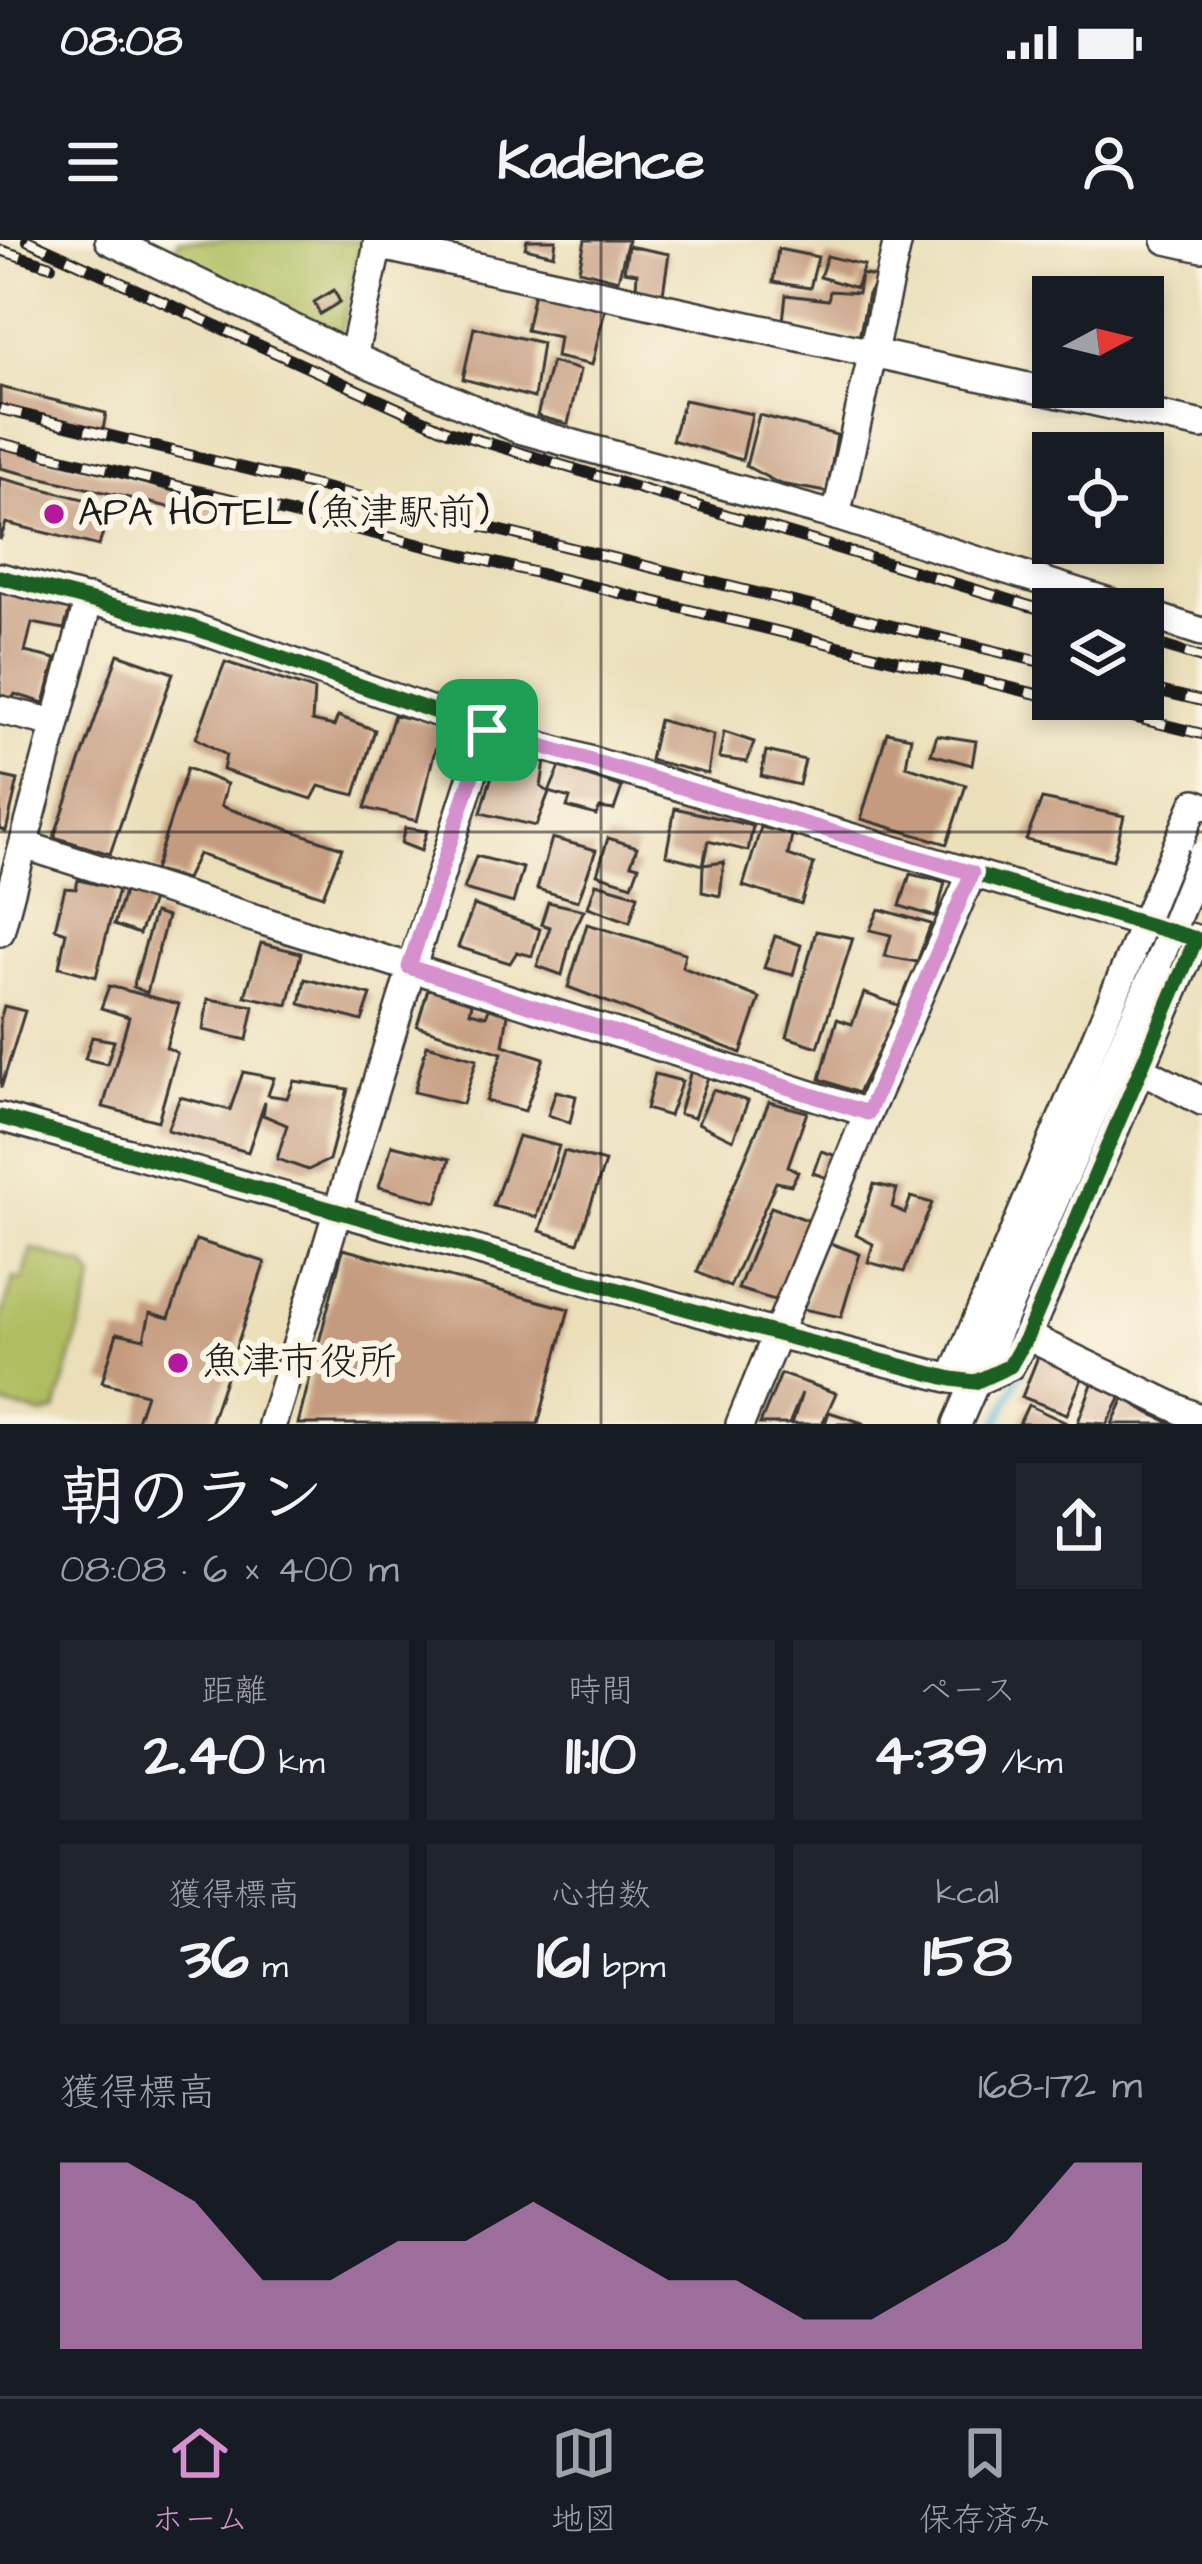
<!DOCTYPE html>
<html lang="ja">
<head>
<meta charset="utf-8">
<style>
  body { margin:0; font-family:"Architects Daughter","Klee One",sans-serif; background:#20242c; color:#f1f3f6; height:100vh; display:flex; flex-direction:column; font-size:45px; white-space:nowrap }
  * { box-sizing:border-box; margin:0 }
  p { font-size:39px; color:#9ea1a6 }
  .icon { flex:none; width:66px; height:66px; fill:none; stroke:currentColor; stroke-width:2; stroke-linecap:round; stroke-linejoin:round }
  .map { position:relative; height:1184px; overflow:hidden }
  .drawer { display:flex; flex-direction:column; background:#171b24; flex:1 }
  .drawer>* { flex:none }
  .needle { width:78px; rotate:83deg }
  .tools { position:absolute; left:1032px; top:36px; display:grid; gap:24px }
  .tools a { display:grid; place-items:center; width:132px; height:132px; border-radius:0px; background:#171b24; box-shadow:0 6px 18px #0003; font-size:60px }
  .pin { position:absolute; display:grid; place-items:center; width:102px; height:102px; color:#fff; margin:-51px; border-radius:24px; box-shadow:0 6px 18px #0006 }
  .round { display:grid; place-items:center; flex:none; width:126px; height:126px; border-radius:0px; background:#20242c }
  .overview { display:flex; align-items:center; justify-content:space-between; height:204px; padding:0 60px }
  h1 { font-size:66px; font-weight:700; line-height:90px }
  .metrics { display:grid; grid-template-columns:repeat(3,1fr); gap:18px; height:204px; padding:12px 60px }
  .metrics div { display:grid; align-content:center; border-radius:0px; background:#20242c; text-align:center }
  .metrics b { font-size:60px; font-weight:700 }
  .metrics small { font-size:33px; font-weight:400 }
  .metrics p { font-size:33px }
  .chart { height:336px; padding:24px 60px }
  .chart p { display:flex; justify-content:space-between }
  .chart svg { width:100%; height:216px; margin-top:12px; fill:#d690ce; opacity:.7 }
  .status { display:flex; justify-content:space-between; align-items:center; height:84px; padding:0 60px; background:#171b24; direction:ltr }
  .status svg { height:33px; fill:currentColor }
  header { display:flex; justify-content:space-between; align-items:center; height:156px; padding:0 60px; background:#171b24; font-size:54px; font-weight:700 }
  .tabs { display:flex; justify-content:space-around; align-items:center; height:168px; border-top:3px solid #363941; background:#171b24; font-size:33px; color:#9ea1a6 }
  .tabs a { display:grid; justify-items:center; gap:6px }
  .tabs .on { color:#d690ce }
  .map>svg:first-child { display:block }
  .green { fill:#afbc5e; stroke:#666c3d; stroke-width:3 }
  .lines { fill:none; stroke-linecap:round; stroke-linejoin:round }
  .stream { stroke:#5ab7d8; stroke-width:8 }
  .building { fill:#c59b7f }
  .minor-casing { stroke:#3b3934; stroke-width:32 }
  .minor { stroke:#fff; stroke-width:27 }
  .rail-casing { stroke:#1c1c1c; stroke-width:12 }
  .rail { stroke:#fcf5e5; stroke-width:8; stroke-dasharray:22; stroke-linecap:butt }
  .minor-bridge-casing { stroke:#3b3934; stroke-width:32; stroke-linecap:butt }
  .minor-bridge { stroke:#fff; stroke-width:27 }
  .cycleway-casing { stroke:#fcf5e5; stroke-width:22 }
  .cycleway { stroke:#1b5e20; stroke-width:15 }
  .route-casing { stroke:#fff; stroke-width:24 }
  .route { stroke:#d690ce; stroke-width:15 }
  .grid { fill:none; stroke:#1c1c1c; stroke-width:3; stroke-opacity:0.55 }
  .poi-dot { fill:#b5179e; stroke:#fcf5e5; stroke-width:4.5 }
  .labels { text-anchor:middle; dominant-baseline:central; stroke-width:12; stroke-linejoin:round; paint-order:stroke }
  .poi-label { font-size:39px; fill:#1c1c1c; stroke:#fcf5e5; text-anchor:start }
</style>
</head>
<body>
<div class="status"><b>08:08</b><svg viewBox="0 0 49 12"><path d="M0 12V9h3v3zM5 12V6h3v6zM10 12V3h3v9zM15 12V0h3v12zM26 1h20v11H26zM47 4h2v5h-2z"/></svg></div>
<header><svg class="icon" aria-label="menu" viewBox="0 0 24 24"><path d="M4 6h16M4 12h16M4 18h16"/></svg>Kadence<svg class="icon" aria-label="person" viewBox="0 0 24 24"><circle cx="12" cy="8" r="4"/><path d="M4 21q1-7 8-7t8 7"/></svg></header>
<div class="map">
<svg width="1202" height="1184" viewBox="0 0 1202 1184">
  <rect width="100%" height="100%" fill="#fcf5e5"/>
  <filter id="ink" filterUnits="userSpaceOnUse"><feTurbulence type="fractalNoise" baseFrequency=".00833" numOctaves="2"/><feDisplacementMap in="SourceGraphic" scale="24" xChannelSelector="R" yChannelSelector="G"/><feConvolveMatrix kernelMatrix="1 2 1 2 8 2 1 2 1" color-interpolation-filters="sRGB"/></filter>
  <filter id="wash" filterUnits="userSpaceOnUse"><feTurbulence type="fractalNoise" baseFrequency=".004" numOctaves="4" result="noise"/><feDisplacementMap in="SourceGraphic" scale="48" xChannelSelector="R" yChannelSelector="G"/><feGaussianBlur stdDeviation="2.7" result="paint"/><feColorMatrix in="noise" values="0 0 0 0 0 0 0 0 0 0 0 0 0 0 0 0 0 1.4 0 .05"/><feComposite in="paint" operator="in"/></filter>
  <g filter="url(#wash)">
    <rect width="100%" height="100%" fill="#ebdfba"/>
    <g class="green">
      <path d="M178 0H361L340 97 175 16Z"/>
      <path d="M32 1009 86 1026 94 1039 56 1171 43 1175 0 1164V1082L14 1038 22 1040Z"/>
    </g>
    <g class="lines">
      <path class="stream" d="M997 1184 1021 1131"/>
    </g>
    <g id="blocks">
      <g class="building">
        <path d="M527 0H556L554 15 525 8Z"/>
        <path d="M585 0H628L618 40 579 30Z"/>
        <path d="M628 6 669 14 663 53 636 49 637 33 624 31Z"/>
        <path d="M778 9 818 17 810 48 773 42Z"/>
        <path d="M827 16 864 25 856 48 820 37Z"/>
        <path d="M861 34 880 38 868 54 859 97 783 81 786 55 828 60 830 51 858 53Z"/>
        <path d="M334 50 340 62 320 74 314 62Z"/>
        <path d="M534 52 605 69 592 125 556 117 559 97 526 90Z"/>
        <path d="M474 87 542 103 534 158 463 139Z"/>
        <path d="M551 122 580 130 568 184 537 176Z"/>
        <path d="M0 147 106 173 103 190 0 165Z"/>
        <path d="M684 160 752 174 742 220 672 200Z"/>
        <path d="M759 175 837 195 827 252 780 244 746 226Z"/>
        <path d="M0 205 226 265 224 280 0 228Z"/>
        <path d="M0 238 111 266 99 306 6 283 0 300Z"/>
        <path d="M0 350 71 366 64 389 32 383 25 412 56 419 44 463 15 454 13 458 0 455Z"/>
        <path d="M118 414 173 433 110 614 54 597Z"/>
        <path d="M225 422 314 450 312 481 334 486 338 476 375 490 355 555 319 546 312 559 223 530 226 515 196 498Z"/>
        <path d="M394 475 441 486 417 581 365 568Z"/>
        <path d="M659 480 714 495 708 534 650 520Z"/>
        <path d="M724 492 754 502 747 522 719 518Z"/>
        <path d="M887 492 911 497 906 526 966 545 947 604 861 579Z"/>
        <path d="M937 495 976 501 972 525 931 514Z"/>
        <path d="M499 511 545 521 541 547 549 552 536 586 481 573Z"/>
        <path d="M766 511 805 520 799 545 761 536Z"/>
        <path d="M560 527 622 547 614 570 600 568 596 575 567 567 570 558 549 552Z"/>
        <path d="M187 528 227 544 221 566 342 608 323 656 198 614 186 639 154 631Z"/>
        <path d="M0 536 18 540 6 591 0 589Z"/>
        <path d="M1042 559 1124 576 1113 620 1026 600Z"/>
        <path d="M675 568 753 586 748 611 708 601 703 625 666 615Z"/>
        <path d="M761 587 792 595 788 615 814 624 801 664 743 646Z"/>
        <path d="M405 588 427 591 421 611 401 603Z"/>
        <path d="M552 598 596 610 578 661 537 649Z"/>
        <path d="M608 598 637 607 631 624 639 626 632 645 597 634Z"/>
        <path d="M476 616 523 628 513 663 464 649Z"/>
        <path d="M724 622 720 656 702 652 703 625Z"/>
        <path d="M910 634 945 642 936 677 900 666Z"/>
        <path d="M78 640 118 649 96 737 59 727 66 692 55 688 65 648 76 649Z"/>
        <path d="M596 643 638 655 630 682 588 667Z"/>
        <path d="M124 652 153 658 139 694 114 685Z"/>
        <path d="M548 662 584 670 572 695 562 735 537 726 550 687 541 684Z"/>
        <path d="M474 665 540 689 532 716 517 712 510 723 458 707Z"/>
        <path d="M879 669 931 684 917 722 885 716 891 695 870 690Z"/>
        <path d="M154 673 167 677 147 753 133 747Z"/>
        <path d="M587 684 685 713 682 727 760 758 741 813 568 747Z"/>
        <path d="M816 691 853 698 818 807 787 797Z"/>
        <path d="M775 696 801 705 793 735 764 728Z"/>
        <path d="M261 703 301 713 288 765 245 756Z"/>
        <path d="M305 739 371 755 362 781 300 764Z"/>
        <path d="M109 746 179 764 166 807 177 813 158 881 103 867 129 777 101 768Z"/>
        <path d="M428 749 473 759 470 772 486 776 491 764 509 768 503 805 544 818 525 871 486 861 502 813 417 786Z"/>
        <path d="M864 753 901 766 858 853 820 839 837 779 852 784Z"/>
        <path d="M208 759 254 766 247 800 203 790Z"/>
        <path d="M4 766 25 771 1 848 0 780Z"/>
        <path d="M92 797 114 801 107 824 85 819Z"/>
        <path d="M427 805 477 819 463 864 414 852Z"/>
        <path d="M691 830 709 834 694 878 679 874Z"/>
        <path d="M243 832 274 838 268 855 287 858 294 841 348 849 329 920 308 930 277 919 287 885 263 875 265 862 248 912 167 890 180 857 230 870Z"/>
        <path d="M655 834 682 841 669 876 646 869Z"/>
        <path d="M713 850 748 861 733 900 698 883Z"/>
        <path d="M556 851 576 856 570 883 548 875Z"/>
        <path d="M769 862 807 872 788 926 798 932 791 945 776 942 730 1047 697 1032Z"/>
        <path d="M518 896 559 906 537 977 493 966Z"/>
        <path d="M392 905 450 919 437 962 379 947Z"/>
        <path d="M564 911 605 922 578 1003 540 991Z"/>
        <path d="M821 911 837 916 827 938 813 933Z"/>
        <path d="M874 944 897 949 892 967 905 973 911 957 932 963 904 1032 868 1022 873 1004 856 995Z"/>
        <path d="M771 967 810 981 778 1061 738 1049Z"/>
        <path d="M196 1000 265 1022 210 1184H136L146 1154 102 1142 117 1093 144 1099 150 1073 169 1078Z"/>
        <path d="M830 1003 860 1014 841 1077 803 1069Z"/>
        <path d="M343 1009 569 1069 538 1184H298Z"/>
        <path d="M1039 1114 1083 1136 1067 1174 1022 1157Z"/>
        <path d="M781 1134 836 1153 822 1184H792L802 1153 789 1184H760Z"/>
        <path d="M1092 1144 1121 1157 1107 1184 1078 1182Z"/>
        <path d="M1124 1158 1149 1173 1173 1184H1112Z"/>
        <path d="M1028 1165 1069 1184H1019Z"/>
        <path d="M829 1172 863 1183V1184H825Z"/>
      </g>
    </g>
  </g>
  <g filter="url(#ink)">
    <use href="#blocks" fill-opacity="0" stroke="#3b3934" stroke-width="3"/>
    <g class="lines">
      <defs>
        <g id="minor">
          <path d="M109 0 353 117 519 189 836 276 1131 369"/>
          <path d="M1166 0 1202 8"/>
          <path d="M377 5 1202 185"/>
          <path d="M353 117 379 0"/>
          <path d="M836 276 898 0"/>
          <path d="M0 337 192 387 487 490 1196 699 1027 1096 1010 1126 975 1142 952 1139 777 1094 0 877"/>
          <path d="M1143 373 1202 392"/>
          <path d="M0 470 55 483"/>
          <path d="M24 605 868 873"/>
          <path d="M0 692 89 359"/>
          <path d="M1141 829 1202 861"/>
          <path d="M1027 1096 1202 1180"/>
          <path d="M952 1139 1195 563 1202 566"/>
          <path d="M272 1184C345 953 411 720 487 490"/>
          <path d="M740 1184 868 873 972 633"/>
          <path d="M957 1184 1158 723"/>
        </g>
      </defs>
      <use href="#minor" class="minor-casing"/>
      <use href="#minor" class="minor"/>
      <defs>
        <g id="rail">
          <path d="M27 0 448 191 1053 373"/>
          <path d="M0 10 51 26"/>
          <path d="M0 169 1053 425"/>
          <path d="M0 203 1053 458"/>
          <path d="M1143 400 1202 418"/>
          <path d="M1143 447 1202 461"/>
          <path d="M1059 459 1202 494"/>
        </g>
      </defs>
      <use href="#rail" class="rail-casing"/>
      <use href="#rail" class="rail"/>
      <defs>
        <path id="minor-bridge" d="M1158 723 1202 615"/>
      </defs>
      <use href="#minor-bridge" class="minor-bridge-casing"/>
      <use href="#minor-bridge" class="minor-bridge"/>
      <defs>
        <path id="cycleway" d="M0 337 192 387 487 490 1196 699 1027 1096 1010 1126 975 1142 952 1139 777 1094 0 877"/>
      </defs>
      <use href="#cycleway" class="cycleway-casing"/>
      <use href="#cycleway" class="cycleway"/>
    </g>
  </g>
  <g class="lines" filter="url(#ink)">
    <defs>
      <path id="route" d="M487 490 972 633 868 873 409 727Z"/>
    </defs>
    <use href="#route" class="route-casing"/>
    <use href="#route" class="route"/>
  </g>
  <path class="grid" d="M601 0V1184M0 592H1202"/>
  <g class="poi-dot">
    <circle cx="54" cy="274" r="12"/>
    <circle cx="178" cy="1123" r="12"/>
  </g>
  <g class="labels">
    <g class="poi-label">
      <text x="78" y="274">APA HOTEL (魚津駅前)</text>
      <text x="202" y="1123">魚津市役所</text>
    </g>
  </g>
</svg>
<div class="tools">
<a><svg class="needle" viewBox="-14 -14 28 28"><path d="M0-13l5 13h-10z" fill="#e53935"/><path d="M0 13l5-13h-10z" fill="#9ea1a6"/></svg></a>
<a><svg class="icon" aria-label="locate" viewBox="0 0 24 24"><circle cx="12" cy="12" r="6"/><path d="M12 2v4M12 18v4M2 12h4M18 12h4"/></svg></a>
<a><svg class="icon" aria-label="layers" viewBox="0 0 24 24"><path d="M12 4l9 5-9 5-9-5zM3 14l9 5 9-5"/></svg></a>
</div>
<div class="pin" style="left:487px;top:490px;background:#1e9e55"><svg class="icon" aria-label="arrive" viewBox="0 0 24 24"><path d="M6 21V4h12l-3 4 3 4H6"/></svg></div>
</div>
<section class="drawer">
<div class="overview"><div><h1>朝のラン</h1><p>08:08 · 6 × 400 m</p></div><a class="round"><svg class="icon" aria-label="share" viewBox="0 0 24 24"><path d="M12 15V3M7 8l5-5 5 5M5 13v7h14v-7"/></svg></a></div>
<div class="metrics">
<div><p>距離</p><b>2.40<small> km</small></b></div>
<div><p>時間</p><b>11:10</b></div>
<div><p>ペース</p><b>4:39<small> /km</small></b></div>
</div>
<div class="metrics">
<div><p>獲得標高</p><b>36<small> m</small></b></div>
<div><p>心拍数</p><b>161<small> bpm</small></b></div>
<div><p>kcal</p><b>158</b></div>
</div>
<div class="chart"><p><span>獲得標高</span>168–172 m</p>
<svg viewBox="0 0 160 44" preserveAspectRatio="none"><path d="M0 44V6L10 6L20 14L30 30L40 30L50 22L60 22L70 14L80 22L90 30L100 30L110 38L120 38L130 30L140 22L150 6L160 6V44z"/></svg>
</div>
</section>
<nav class="tabs">
<a class="on"><svg class="icon" aria-label="home" viewBox="0 0 24 24"><path d="M3 11l9-7 9 7M6 9v11h12V9"/></svg>ホーム</a>
<a><svg class="icon" aria-label="map" viewBox="0 0 24 24"><path d="M3 6l6-2 6 2 6-2v14l-6 2-6-2-6 2zM9 4v14M15 6v14"/></svg>地図</a>
<a><svg class="icon" aria-label="saved" viewBox="0 0 24 24"><path d="M7 4h10v16l-5-4-5 4z"/></svg>保存済み</a>
</nav>
</body>
</html>
